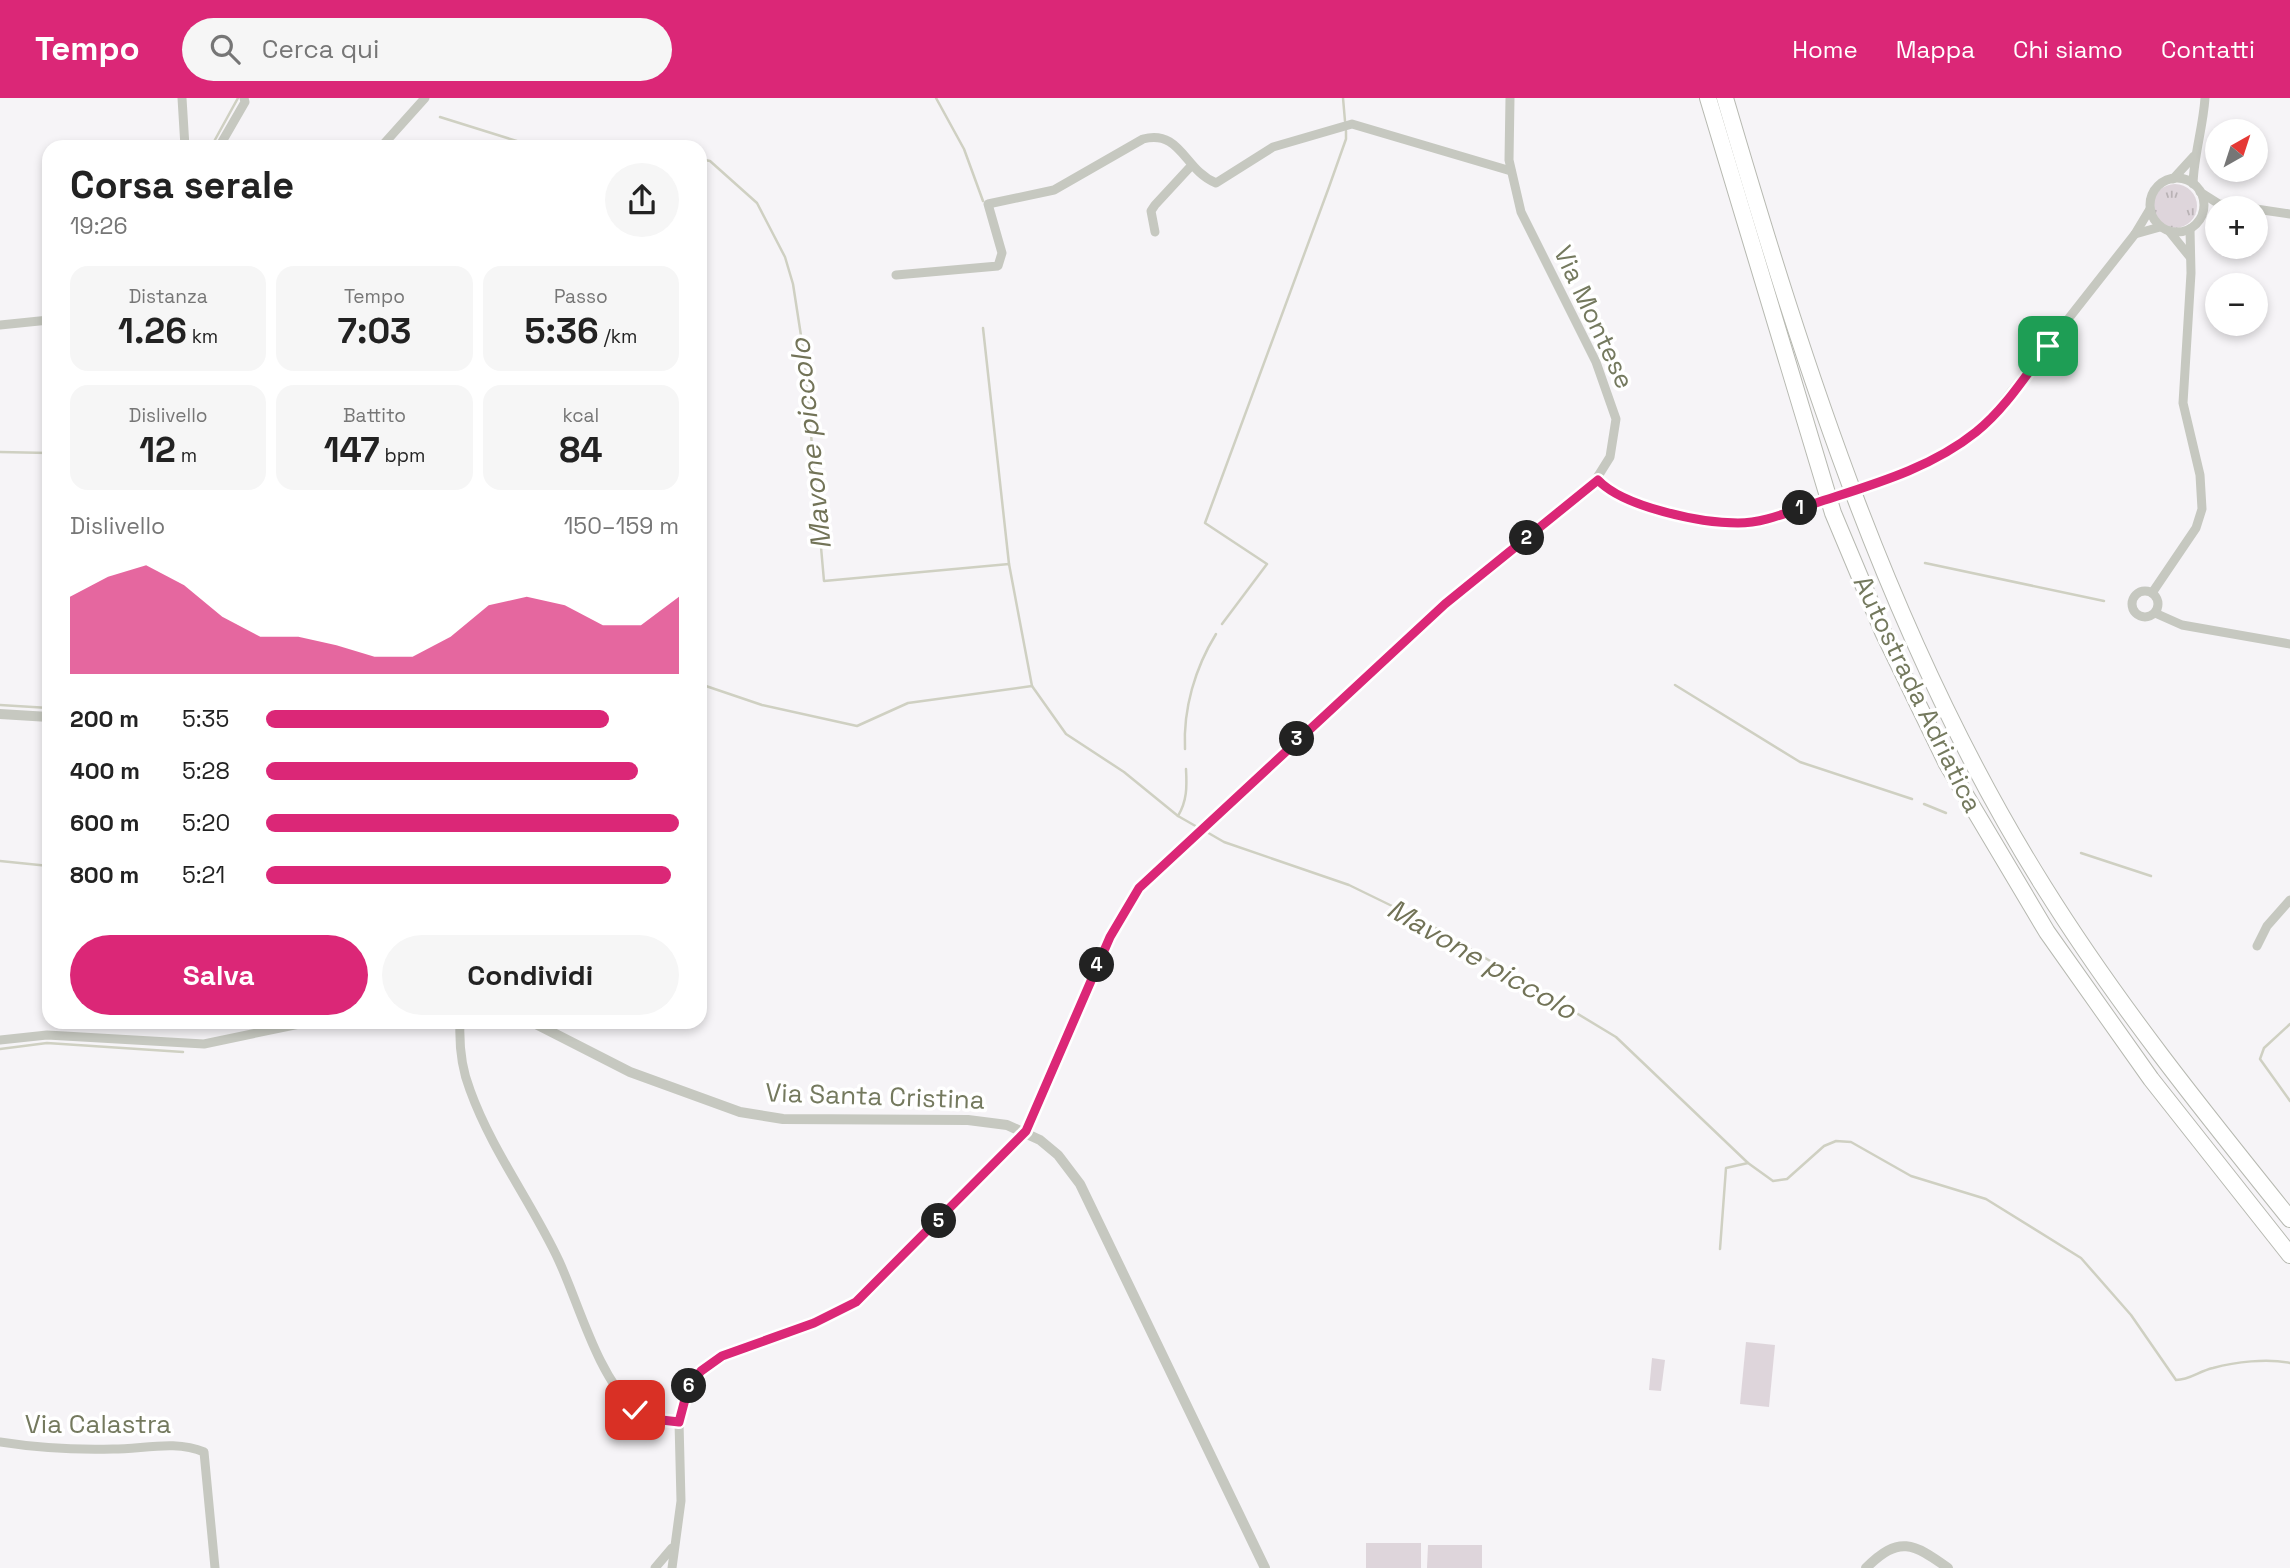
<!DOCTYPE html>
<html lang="it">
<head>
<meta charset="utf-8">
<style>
  body { margin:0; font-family:"Space Grotesk",sans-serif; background:#f6f6f6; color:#222; height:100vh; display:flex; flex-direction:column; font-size:26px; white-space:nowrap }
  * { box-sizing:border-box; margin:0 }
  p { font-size:23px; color:#767676 }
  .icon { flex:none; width:38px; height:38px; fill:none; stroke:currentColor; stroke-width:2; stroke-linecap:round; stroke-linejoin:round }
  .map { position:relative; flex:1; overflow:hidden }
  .sheet { position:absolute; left:42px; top:42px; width:665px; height:889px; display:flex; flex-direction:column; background:#fff; border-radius:21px; box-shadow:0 4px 10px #0003 }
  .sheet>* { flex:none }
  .needle { width:46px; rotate:39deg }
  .fabs { position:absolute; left:2205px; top:21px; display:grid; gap:14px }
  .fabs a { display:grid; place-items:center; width:63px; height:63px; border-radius:50%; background:#fff; box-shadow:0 4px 10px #0003; font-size:35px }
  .pin { position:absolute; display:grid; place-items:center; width:60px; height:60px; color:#fff; margin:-30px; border-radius:14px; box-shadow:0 4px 10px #0006 }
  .km { position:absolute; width:35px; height:35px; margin:-18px; border-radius:50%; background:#222; color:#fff; font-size:19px; line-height:35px; text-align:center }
  .round { display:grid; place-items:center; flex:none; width:74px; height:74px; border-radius:37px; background:#f6f6f6 }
  .summary { display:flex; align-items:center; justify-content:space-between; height:119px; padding:0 28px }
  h1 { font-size:38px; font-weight:800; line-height:52px }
  .stats { display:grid; grid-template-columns:repeat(3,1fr); gap:10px; height:119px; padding:7px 28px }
  .stats div { display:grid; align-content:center; border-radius:18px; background:#f6f6f6; text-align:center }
  .stats b { font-size:35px; font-weight:800 }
  .stats small { font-size:19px; font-weight:400 }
  .stats p { font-size:19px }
  .chart { height:196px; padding:14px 28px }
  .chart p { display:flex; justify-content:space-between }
  .chart svg { width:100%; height:126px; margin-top:7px; fill:#db2777; opacity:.7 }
  .action { display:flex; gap:14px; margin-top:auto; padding:14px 28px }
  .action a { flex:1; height:80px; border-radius:42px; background:#db2777; color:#fff; font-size:28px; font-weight:800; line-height:80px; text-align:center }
  .action a+a { background:#f6f6f6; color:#222 }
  ul { padding:0 28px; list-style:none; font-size:23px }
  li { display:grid; grid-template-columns:112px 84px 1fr; align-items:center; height:52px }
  li i { height:18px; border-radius:9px; background:#db2777 }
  header { display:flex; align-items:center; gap:42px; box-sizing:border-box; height:98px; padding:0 35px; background:#db2777; color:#fff }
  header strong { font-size:33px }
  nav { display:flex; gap:38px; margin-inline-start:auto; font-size:24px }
  .search { width:490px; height:63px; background:#f6f6f6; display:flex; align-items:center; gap:18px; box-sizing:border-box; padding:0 24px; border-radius:38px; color:#767676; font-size:26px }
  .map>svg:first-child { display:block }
  .grass { fill:url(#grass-tufts) }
  .pitch { fill:#ded5db }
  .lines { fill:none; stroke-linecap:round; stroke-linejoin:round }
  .stream { stroke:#cfd0c2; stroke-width:2.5 }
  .motorway-casing { stroke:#b7b9b1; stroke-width:18 }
  .minor { stroke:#c6c8c0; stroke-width:9 }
  .tertiary { stroke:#c6c8c0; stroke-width:10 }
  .motorway { stroke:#fff; stroke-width:16 }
  .minor-bridge { stroke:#c6c8c0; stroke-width:9 }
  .route-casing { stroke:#fff; stroke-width:14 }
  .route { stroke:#db2777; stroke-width:9 }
  .labels { text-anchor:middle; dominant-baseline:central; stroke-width:7; stroke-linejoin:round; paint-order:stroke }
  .street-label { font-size:26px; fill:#74795e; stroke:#fff }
  .water-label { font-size:28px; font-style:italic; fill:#727357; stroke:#fff }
</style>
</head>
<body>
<header>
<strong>Tempo</strong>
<div class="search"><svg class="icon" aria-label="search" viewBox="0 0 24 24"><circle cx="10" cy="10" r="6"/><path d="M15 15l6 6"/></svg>Cerca qui</div>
<nav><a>Home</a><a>Mappa</a><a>Chi siamo</a><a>Contatti</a></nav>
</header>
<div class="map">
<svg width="2290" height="1470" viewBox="0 0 2290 1470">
  <defs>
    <pattern id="grass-tufts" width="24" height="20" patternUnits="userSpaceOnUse" patternTransform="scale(1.75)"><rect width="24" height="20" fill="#ded5db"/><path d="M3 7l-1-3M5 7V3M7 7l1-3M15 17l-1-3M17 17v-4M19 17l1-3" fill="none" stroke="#b9b2b5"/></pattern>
  </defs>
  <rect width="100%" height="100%" fill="#f6f4f7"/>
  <circle class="grass" cx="2175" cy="108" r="22"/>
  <g class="pitch">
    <path d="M1746 1244 1775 1247 1769 1309 1740 1306Z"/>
    <path d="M1652 1260 1665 1262 1661 1293 1649 1292Z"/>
    <rect x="1366" y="1445" width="55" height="25"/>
    <path d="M1428 1447H1482V1470H1427Z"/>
  </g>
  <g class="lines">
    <g class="stream">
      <path d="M936 0 964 51 983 103"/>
      <path d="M1343 0 1345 23"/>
      <path d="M440 19 536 49"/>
      <path d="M211 49 238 0"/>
      <path d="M700 61 710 63 757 105 785 159 793 186 804 257 824 483 1009 466 1032 588"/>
      <path d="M983 230 1009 466"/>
      <path d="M0 354 49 355"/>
      <path d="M1925 465 2104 503"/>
      <path d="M1222 526 1267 466 1205 425 1329 89 1346 41V33"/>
      <path d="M700 586 762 607 857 628 908 605 1032 588 1066 636 1124 674 1178 718 1199 730"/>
      <path d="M1675 587 1800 664 1912 701"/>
      <path d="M0 607 49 610"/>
      <path d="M1185 651C1183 611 1195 570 1216 536"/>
      <path d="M1924 706 1946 715"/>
      <path d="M1178 718C1187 703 1187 689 1186 671"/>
      <path d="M1205 733 1224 744 1349 787 1429 826 1616 939 1748 1065 1773 1083 1787 1081 1824 1048 1836 1043 1851 1044 1911 1078 1986 1101 2081 1160 2131 1217 2176 1282C2190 1282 2199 1273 2213 1270 2235 1264 2267 1260 2290 1265"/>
      <path d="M2081 755 2151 778"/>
      <path d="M0 763 49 768"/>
      <path d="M198 925 199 924"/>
      <path d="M2290 926 2264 950 2260 961 2290 1003"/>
      <path d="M0 951 47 945 183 954"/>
      <path d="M1720 1151 1726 1070 1748 1065"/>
    </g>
    <defs>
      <g id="motorway">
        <path d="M1708 0 1833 415 1883 534 1947 666 2047 834 2151 981 2290 1157"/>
        <path d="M1725 0C1805 272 1892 547 2044 789 2117 906 2204 1014 2290 1121"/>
      </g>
    </defs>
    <use href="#motorway" class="motorway-casing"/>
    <g class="minor">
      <path d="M182 0 185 49"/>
      <path d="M219 49 245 4 244 0"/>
      <path d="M381 49 425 0"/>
      <circle cx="2177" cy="107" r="27"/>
      <path d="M2173 81 2194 58"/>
      <path d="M2193 86C2194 56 2203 30 2205 0"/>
      <path d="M2200 94 2219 106 2250 110"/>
      <path d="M2256 111 2290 116"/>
      <path d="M2169 133 2190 159"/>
      <path d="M1155 134 1151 113 1155 107 1191 68"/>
      <path d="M2135 136 2160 129"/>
      <path d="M896 177 998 168 1002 155 988 106 1054 92 1143 41C1181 31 1184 72 1216 85L1273 49 1352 26 1511 73"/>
      <path d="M0 227 49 222"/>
      <path d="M1598 382C1623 410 1699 424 1737 425 1761 425 1784 416 1806 408"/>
      <path d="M1876 385C1917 369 1957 353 1988 323L2135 136 2150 111"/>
      <circle cx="2145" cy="506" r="13"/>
      <path d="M2152 495 2196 430 2202 411 2200 377 2183 305 2191 175 2190 131"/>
      <path d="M2155 515 2182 527 2290 546"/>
      <path d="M2257 848 2267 828 2290 802"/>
      <path d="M460 924C459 948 461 969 470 992 492 1053 532 1105 559 1163 580 1209 597 1276 634 1311 646 1322 664 1323 679 1324"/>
      <path d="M0 942 47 937 204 946 309 924"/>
      <path d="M0 1344C38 1350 75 1352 113 1351 143 1351 176 1342 204 1354L215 1470"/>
      <path d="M655 1470 672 1450"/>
      <path d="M672 1470 681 1403 679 1324 688 1290 701 1273 722 1258 814 1225 856 1204 1026 1033 1110 839 1139 790 1445 506 1590 391 1610 359 1616 321 1596 264 1521 114 1509 62 1510 0"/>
    </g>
    <g class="tertiary">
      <path d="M0 616 49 619"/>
      <path d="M532 924 630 974 740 1014 783 1021 968 1022 1007 1027 1040 1042 1058 1057 1080 1086 1265 1470"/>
      <path d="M1866 1470C1899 1437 1913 1445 1948 1470"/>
    </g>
    <use href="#motorway" class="motorway"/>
    <path class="minor-bridge" d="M1806 408 1876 385"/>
  </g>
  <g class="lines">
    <defs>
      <path id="route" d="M635 1312 653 1321 679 1324 688 1290 701 1273 722 1258 814 1225 856 1204 1026 1033 1110 839 1139 790 1445 506 1598 382C1623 409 1701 425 1738 425 1765 425 1790 413 1816 405 1871 387 1930 371 1976 334 2005 311 2026 277 2048 248"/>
    </defs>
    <use href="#route" class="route-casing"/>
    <use href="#route" class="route"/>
  </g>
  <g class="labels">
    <g class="street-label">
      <text transform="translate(1594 219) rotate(65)">Via Montese</text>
      <text transform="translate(1918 596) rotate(64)">Autostrada Adriatica</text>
      <text transform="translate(875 998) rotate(2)">Via Santa Cristina</text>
      <text x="98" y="1326">Via Calastra</text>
    </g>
    <g class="water-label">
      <text transform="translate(810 346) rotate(-96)">Mavone piccolo</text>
      <text transform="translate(1482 861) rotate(30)">Mavone piccolo</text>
    </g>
  </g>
</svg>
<div class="fabs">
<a><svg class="needle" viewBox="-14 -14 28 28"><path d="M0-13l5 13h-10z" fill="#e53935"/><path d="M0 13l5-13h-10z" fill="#767676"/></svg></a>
<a>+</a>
<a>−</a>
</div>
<div class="pin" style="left:2048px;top:248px;background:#1e9e55"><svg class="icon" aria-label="arrive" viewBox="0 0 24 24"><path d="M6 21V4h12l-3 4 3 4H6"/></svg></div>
<div class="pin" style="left:635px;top:1312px;background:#d93025"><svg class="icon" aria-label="check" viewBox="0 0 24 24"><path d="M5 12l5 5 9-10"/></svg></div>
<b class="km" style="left:1800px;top:410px">1</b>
<b class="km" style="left:1527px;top:440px">2</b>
<b class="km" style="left:1297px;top:641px">3</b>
<b class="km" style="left:1097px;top:867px">4</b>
<b class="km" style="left:939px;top:1123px">5</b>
<b class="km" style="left:689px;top:1288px">6</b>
<section class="sheet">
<div class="summary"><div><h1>Corsa serale</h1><p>19:26</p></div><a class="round"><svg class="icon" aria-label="share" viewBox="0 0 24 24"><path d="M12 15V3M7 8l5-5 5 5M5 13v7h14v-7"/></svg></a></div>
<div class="stats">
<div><p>Distanza</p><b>1.26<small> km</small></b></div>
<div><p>Tempo</p><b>7:03</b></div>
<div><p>Passo</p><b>5:36<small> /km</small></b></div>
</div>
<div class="stats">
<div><p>Dislivello</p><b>12<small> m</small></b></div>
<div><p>Battito</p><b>147<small> bpm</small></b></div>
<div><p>kcal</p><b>84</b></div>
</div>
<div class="chart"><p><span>Dislivello</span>150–159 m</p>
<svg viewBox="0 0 160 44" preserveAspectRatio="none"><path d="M0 44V17L10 10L20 6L30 13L40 24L50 31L60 31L70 34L80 38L90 38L100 31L110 20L120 17L130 20L140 27L150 27L160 17V44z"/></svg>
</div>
<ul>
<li><b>200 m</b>5:35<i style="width:83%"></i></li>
<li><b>400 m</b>5:28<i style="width:90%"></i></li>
<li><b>600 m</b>5:20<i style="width:100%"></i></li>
<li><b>800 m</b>5:21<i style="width:98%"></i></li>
</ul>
<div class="action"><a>Salva</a><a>Condividi</a></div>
</section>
</div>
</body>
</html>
